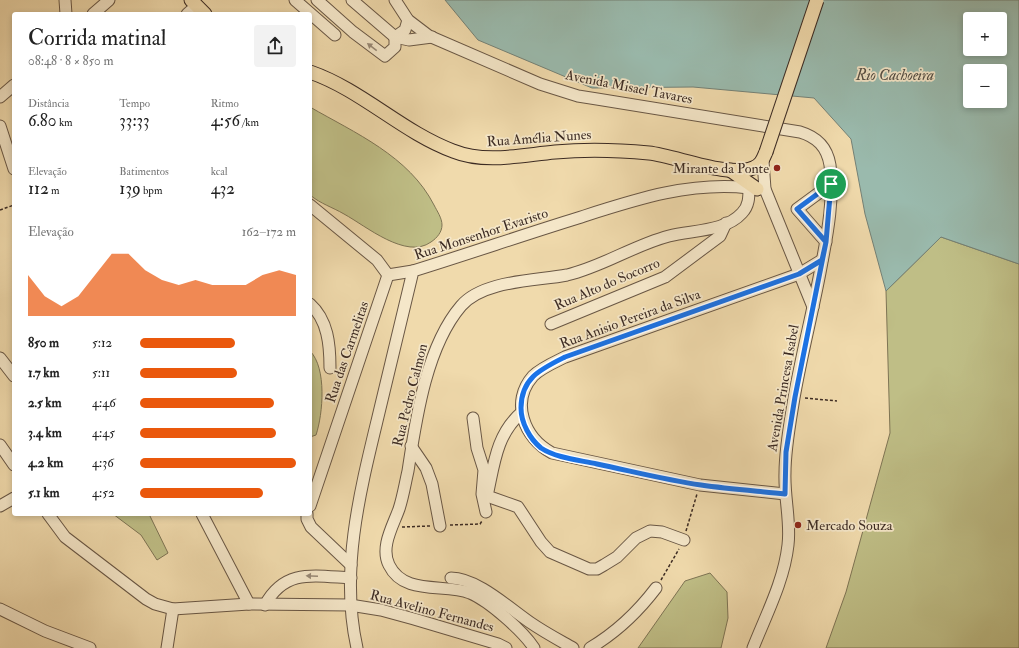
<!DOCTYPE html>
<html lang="pt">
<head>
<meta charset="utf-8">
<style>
  body { margin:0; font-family:"IM FELL Double Pica",serif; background:#f2f2f2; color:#222; height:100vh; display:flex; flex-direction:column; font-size:15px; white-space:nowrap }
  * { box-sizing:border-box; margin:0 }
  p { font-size:13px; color:#767676 }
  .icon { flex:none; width:22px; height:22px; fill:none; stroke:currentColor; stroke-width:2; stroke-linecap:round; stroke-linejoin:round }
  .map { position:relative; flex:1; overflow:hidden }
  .sheet { position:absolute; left:12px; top:12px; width:300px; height:504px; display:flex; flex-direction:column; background:#fff; border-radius:4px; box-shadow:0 2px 6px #0003 }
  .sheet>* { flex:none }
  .fabs { position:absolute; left:963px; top:12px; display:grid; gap:8px }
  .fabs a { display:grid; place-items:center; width:44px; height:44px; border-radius:4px; background:#fff; box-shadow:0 2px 6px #0003; font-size:20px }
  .pin { position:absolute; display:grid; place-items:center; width:34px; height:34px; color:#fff; margin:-17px; border:2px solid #fff; border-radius:50%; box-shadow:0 1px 4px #0007 }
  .round { display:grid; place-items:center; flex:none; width:42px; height:42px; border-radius:4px; background:#f2f2f2 }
  .overview { display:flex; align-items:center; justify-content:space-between; height:68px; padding:0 16px }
  h1 { font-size:22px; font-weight:600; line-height:30px }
  .metrics { display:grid; grid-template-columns:repeat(3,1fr); gap:6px; height:68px; padding:4px 16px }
  .metrics div { display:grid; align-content:center }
  .metrics b { font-size:17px; font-weight:600 }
  .metrics small { font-size:11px; font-weight:400 }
  .metrics p { font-size:11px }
  .chart { height:112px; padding:8px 16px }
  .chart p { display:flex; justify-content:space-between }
  .chart svg { width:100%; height:72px; margin-top:4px; fill:#ea580c; opacity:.7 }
  ul { padding:0 16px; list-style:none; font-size:13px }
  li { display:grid; grid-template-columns:64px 48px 1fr; align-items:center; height:30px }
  li i { height:10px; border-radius:5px; background:#ea580c }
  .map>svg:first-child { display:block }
  .green { fill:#bfbe86; stroke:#7e7454 }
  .water { fill:#9abaad; stroke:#748176; fill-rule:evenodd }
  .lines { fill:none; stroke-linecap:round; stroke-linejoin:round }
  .minor-casing { stroke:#695745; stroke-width:13 }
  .major-casing { stroke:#3c2b23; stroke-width:15 }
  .path { stroke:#3c2b23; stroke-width:1.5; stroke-dasharray:3 2; stroke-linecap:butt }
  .minor { stroke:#f5e7c9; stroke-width:11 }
  .major { stroke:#f0daac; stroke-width:13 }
  .major-bridge-casing { stroke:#3c2b23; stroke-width:15; stroke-linecap:butt }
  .major-bridge { stroke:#f0daac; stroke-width:13 }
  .oneway { fill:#988976 }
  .route-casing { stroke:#fff; stroke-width:8 }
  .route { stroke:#1a73e8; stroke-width:5 }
  .poi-dot { fill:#8f2418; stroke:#f5e7c9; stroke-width:1.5 }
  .labels { text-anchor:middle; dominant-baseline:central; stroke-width:3.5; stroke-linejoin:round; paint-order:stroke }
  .street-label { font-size:14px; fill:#3c2b23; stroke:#f5e7c9 }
  .poi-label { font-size:14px; fill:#3c2b23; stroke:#f5e7c9; text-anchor:end }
  .water-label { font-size:15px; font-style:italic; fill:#544f46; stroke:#f5e7c9 }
</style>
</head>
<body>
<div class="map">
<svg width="1019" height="648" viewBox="0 0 1019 648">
  <rect width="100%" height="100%" fill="#f0daac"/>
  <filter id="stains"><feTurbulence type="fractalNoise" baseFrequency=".005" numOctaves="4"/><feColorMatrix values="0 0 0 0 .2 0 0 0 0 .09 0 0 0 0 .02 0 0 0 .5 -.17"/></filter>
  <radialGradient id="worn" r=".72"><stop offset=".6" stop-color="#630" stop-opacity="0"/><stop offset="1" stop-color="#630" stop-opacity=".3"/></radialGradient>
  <g class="green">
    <path d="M310 107C355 133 409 156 434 205 437 211 442 218 442 225 442 232 437 238 431 242 406 260 366 226 344 214 332 207 321 204 310 195Z"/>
    <path d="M941 237 1019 264V648H826L846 592 890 433 886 291Z"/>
    <path d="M310 351C327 368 323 414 316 435L310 437Z"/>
    <path d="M113 514H149L168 553 157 560 141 535Z"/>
    <path d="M710 573 727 592 728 618 721 648H638L685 581Z"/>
  </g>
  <path class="water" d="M445 0H1019V264L941 237 886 291 865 214 851 139 814 98 693 87 592 88 478 40ZM970 19H1000V49H970ZM970 71H1000V101H970Z"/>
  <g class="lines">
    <defs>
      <g id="minor">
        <path d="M65 0 66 14"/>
        <path d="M295 0 335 35"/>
        <path d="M317 0 353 32 385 56 395 47V37L405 30 408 20"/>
        <path d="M352 0 395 37 409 40 432 37"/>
        <path d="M395 0 408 20 429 36 540 84 578 96 597 99 800 132C817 137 827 147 830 165 834 197 828 231 822 262 814 307 802 352 794 398 790 423 785 448 785 473 784 497 791 522 788 545 784 581 766 615 753 648"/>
        <path d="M93 14 109 0"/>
        <path d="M187 14 196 6"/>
        <path d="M0 97 14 85"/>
        <path d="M0 126 14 169"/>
        <path d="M763 161 765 189 813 307"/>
        <path d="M310 205 377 260 388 275 413 271"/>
        <path d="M826 242 797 209 831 184"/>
        <path d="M310 304C328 320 330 345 330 368"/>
        <path d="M551 324 665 277 720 236 726 223"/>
        <path d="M0 358 14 376"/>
        <path d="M521 413C496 435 494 465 487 496L518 507 541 542 550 552 589 569H597L604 565 617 557 636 538 650 531 662 532 684 540"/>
        <path d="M473 418 477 448 484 470 482 494 486 512"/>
        <path d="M0 445 14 465"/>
        <path d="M411 446 426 468 432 484 440 526"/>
        <path d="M785 494 700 485 552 453C524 438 510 402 533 376 541 368 555 362 565 357L799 274 822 260"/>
        <path d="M0 506 14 498"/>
        <path d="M310 506 388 275"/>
        <path d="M48 514 65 537 146 599 155 604 173 609 249 604 350 605 381 610 414 619 498 644 506 648"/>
        <path d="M202 514 249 604"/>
        <path d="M307 514V519L311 527 351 565"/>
        <path d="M451 578C477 578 509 608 531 623 544 632 559 640 573 648"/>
        <path d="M265 605C285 568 315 576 351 578"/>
        <path d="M0 609 45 631 90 648"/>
        <path d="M167 648 173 609"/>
        <path d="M357 648C340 573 359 495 377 421 389 371 401 321 413 271 468 254 523 235 578 218 634 200 690 181 749 188"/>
        <path d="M534 648C523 631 489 601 470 593 444 583 404 596 389 565 380 547 393 526 399 509 403 497 405 484 408 471 416 419 426 347 461 306 483 280 536 281 567 275 602 267 634 245 669 236 692 230 725 232 742 213 749 206 749 197 749 188L765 189"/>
        <path d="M590 648C617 632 637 613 656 588"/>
      </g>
      <g id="major">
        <path d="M191 0 205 14"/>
        <path d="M310 72C362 90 402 132 453 151 485 164 522 155 555 152 587 149 618 150 649 153 676 156 729 178 753 168 761 165 763 159 766 152"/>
        <path d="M730 170 757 189"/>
      </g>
    </defs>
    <use href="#minor" class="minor-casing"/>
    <use href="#major" class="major-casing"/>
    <g class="path">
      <path d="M0 210 14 205"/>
      <path d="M805 398 837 401"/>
      <path d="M450 525 480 524 482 521"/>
      <path d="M402 527 430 526"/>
      <path d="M686 531 697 494"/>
      <path d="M661 580 679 549"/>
    </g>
    <use href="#minor" class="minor"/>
    <use href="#major" class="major"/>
    <defs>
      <path id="major-bridge" d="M766 152 817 0"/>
    </defs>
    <use href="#major-bridge" class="major-bridge-casing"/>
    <use href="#major-bridge" class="major-bridge"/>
  </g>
  <defs><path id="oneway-solid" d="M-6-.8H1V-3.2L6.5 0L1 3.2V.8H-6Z"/></defs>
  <g class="oneway">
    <use href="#oneway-solid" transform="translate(372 47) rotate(-142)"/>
    <use href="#oneway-solid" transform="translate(312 576) rotate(-178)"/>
  </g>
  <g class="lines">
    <defs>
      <path id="route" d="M831 184 826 242 822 260 799 274 565 357C541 369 521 378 521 408 521 423 530 439 541 448 556 458 579 460 597 464 631 471 666 480 701 485 729 489 757 491 785 494L786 452 795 397 826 242 797 209 831 184"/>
    </defs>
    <use href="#route" class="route-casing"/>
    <use href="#route" class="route"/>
  </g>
  <g class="poi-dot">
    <circle cx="777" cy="168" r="4"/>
    <circle cx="798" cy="525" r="4"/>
  </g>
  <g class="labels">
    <g class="street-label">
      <text transform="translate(629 87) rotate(11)">Avenida Misael Tavares</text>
      <text transform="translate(539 138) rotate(-4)">Rua Amélia Nunes</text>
      <text transform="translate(481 234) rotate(-18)">Rua Monsenhor Evaristo</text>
      <text transform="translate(607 284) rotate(-23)">Rua Alto do Socorro</text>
      <text transform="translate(630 319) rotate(-20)">Rua Anisio Pereira da Silva</text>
      <text transform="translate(347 352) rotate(-71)">Rua das Carmelitas</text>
      <text transform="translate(783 388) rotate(-80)">Avenida Princesa Isabel</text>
      <text transform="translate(410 395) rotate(-76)">Rua Pedro Calmon</text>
      <text transform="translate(432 611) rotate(15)">Rua Avelino Fernandes</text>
    </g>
    <g class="poi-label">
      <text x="769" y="168">Mirante da Ponte</text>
      <text x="806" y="525" text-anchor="start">Mercado Souza</text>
    </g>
    <g class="water-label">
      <text x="895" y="75">Rio Cachoeira</text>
    </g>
  </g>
  <rect width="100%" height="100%" filter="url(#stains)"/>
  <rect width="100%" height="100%" fill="url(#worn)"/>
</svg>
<div class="fabs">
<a>+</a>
<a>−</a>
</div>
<div class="pin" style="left:831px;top:184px;background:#1e9e55"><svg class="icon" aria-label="arrive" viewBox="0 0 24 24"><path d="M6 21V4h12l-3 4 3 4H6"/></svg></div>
<section class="sheet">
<div class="overview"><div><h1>Corrida matinal</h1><p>08:48 · 8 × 850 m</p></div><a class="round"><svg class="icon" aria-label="share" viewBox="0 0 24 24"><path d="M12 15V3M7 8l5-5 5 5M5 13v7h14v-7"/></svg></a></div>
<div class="metrics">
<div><p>Distância</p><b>6.80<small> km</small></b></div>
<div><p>Tempo</p><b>33:33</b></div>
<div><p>Ritmo</p><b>4:56<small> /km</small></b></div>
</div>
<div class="metrics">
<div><p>Elevação</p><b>112<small> m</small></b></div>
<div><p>Batimentos</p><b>139<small> bpm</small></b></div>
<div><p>kcal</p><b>432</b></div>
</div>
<div class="chart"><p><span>Elevação</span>162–172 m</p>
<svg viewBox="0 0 160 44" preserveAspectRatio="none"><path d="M0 44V19L10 32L20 38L30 32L40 19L50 6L60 6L70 16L80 22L90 25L100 22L110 25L120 25L130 25L140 19L150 16L160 19V44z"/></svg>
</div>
<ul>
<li><b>850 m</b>5:12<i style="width:61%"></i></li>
<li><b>1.7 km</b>5:11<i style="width:62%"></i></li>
<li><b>2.5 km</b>4:46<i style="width:86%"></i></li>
<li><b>3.4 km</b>4:45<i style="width:87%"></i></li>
<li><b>4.2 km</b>4:36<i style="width:100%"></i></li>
<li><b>5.1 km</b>4:52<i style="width:79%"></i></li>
</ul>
</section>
</div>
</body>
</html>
